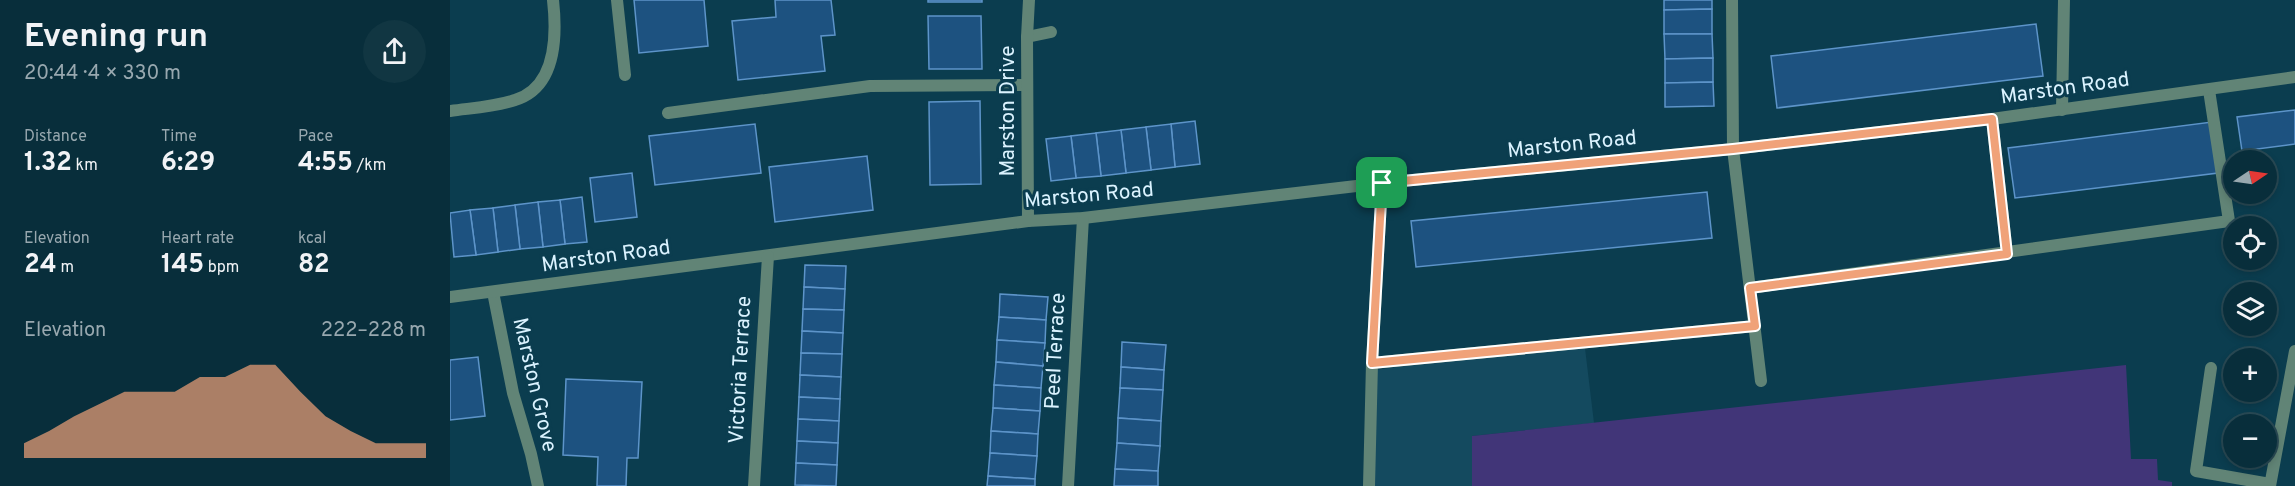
<!DOCTYPE html>
<html lang="en">
<head>
<meta charset="utf-8">
<style>
  body { margin:0; font-family:Overpass,sans-serif; background:#113642; color:#f1f3f6; height:100vh; display:flex; flex-direction:column; font-size:22px; white-space:nowrap }
  * { box-sizing:border-box; margin:0 }
  p { font-size:20px; color:#98a8af }
  .icon { flex:none; width:33px; height:33px; fill:none; stroke:currentColor; stroke-width:2; stroke-linecap:round; stroke-linejoin:round }
  .map { position:relative; flex:1; overflow:hidden }
  .panel { display:flex; flex-direction:column; background:#082e3b; width:450px }
  .panel>* { flex:none }
  .needle { width:39px; rotate:77deg }
  .controls { position:absolute; left:1773px; top:150px; display:grid; gap:12px }
  .controls a { display:grid; place-items:center; width:54px; height:54px; border-radius:50%; background:#082e3b; box-shadow:0 3px 9px #0003,0 0 0 2px #294a55; font-size:30px }
  .pin { position:absolute; display:grid; place-items:center; width:51px; height:51px; color:#fff; margin:-26px; border-radius:12px; box-shadow:0 3px 9px #0006 }
  .round { display:grid; place-items:center; flex:none; width:63px; height:63px; border-radius:32px; background:#113642 }
  .summary { display:flex; align-items:center; justify-content:space-between; height:102px; padding:0 24px }
  h1 { font-size:33px; font-weight:700; line-height:45px }
  .metrics { display:grid; grid-template-columns:repeat(3,1fr); gap:9px; height:102px; padding:6px 24px }
  .metrics div { display:grid; align-content:center }
  .metrics b { font-size:26px; font-weight:700 }
  .metrics small { font-size:16px; font-weight:400 }
  .metrics p { font-size:16px }
  .chart { height:168px; padding:12px 24px }
  .chart p { display:flex; justify-content:space-between }
  .chart svg { width:100%; height:108px; margin-top:6px; fill:#f0a279; opacity:.7 }
  main { display:flex; flex:1; min-height:0 }
  .map>svg:first-child { display:block }
  .built { fill:#144a5f }
  .green { fill:#413578 }
  .building { fill:#1d5280; stroke:#5d94c9; stroke-width:1.5 }
  .lines { fill:none; stroke-linecap:round; stroke-linejoin:round }
  .service { stroke:#618476; stroke-width:12 }
  .minor { stroke:#618476; stroke-width:12 }
  .route-casing { stroke:#fff; stroke-width:12 }
  .route { stroke:#f0a279; stroke-width:8 }
  .labels { text-anchor:middle; dominant-baseline:central; stroke-width:6; stroke-linejoin:round; paint-order:stroke }
  .street-label { font-size:21px; fill:#dbf3ff; stroke:#0b3d4f }
</style>
</head>
<body>
<main>
<section class="panel">
<div class="summary"><div><h1>Evening run</h1><p>20:44 · 4 × 330 m</p></div><a class="round"><svg class="icon" aria-label="share" viewBox="0 0 24 24"><path d="M12 15V3M7 8l5-5 5 5M5 13v7h14v-7"/></svg></a></div>
<div class="metrics">
<div><p>Distance</p><b>1.32<small> km</small></b></div>
<div><p>Time</p><b>6:29</b></div>
<div><p>Pace</p><b>4:55<small> /km</small></b></div>
</div>
<div class="metrics">
<div><p>Elevation</p><b>24<small> m</small></b></div>
<div><p>Heart rate</p><b>145<small> bpm</small></b></div>
<div><p>kcal</p><b>82</b></div>
</div>
<div class="chart"><p><span>Elevation</span>222–228 m</p>
<svg viewBox="0 0 160 44" preserveAspectRatio="none"><path d="M0 44V38L10 33L20 27L30 22L40 17L50 17L60 17L70 11L80 11L90 6L100 6L110 17L120 27L130 33L140 38L150 38L160 38V44z"/></svg>
</div>
</section>
<div class="map">
<svg width="1845" height="486" viewBox="0 0 1845 486">
  <rect width="100%" height="100%" fill="#0b3d4f"/>
  <path class="built" d="M1134 340 1144 423 1022 436V486H917L925 370Z"/>
  <path class="green" d="M1676 365 1681 459H1707L1708 480 1722 482V486H1022V436Z"/>
  <g class="building">
    <path d="M184 0H254L258 46 189 53Z"/>
    <path d="M325 0H381L385 35 371 36 375 71 288 80 282 21 326 17Z"/>
    <rect x="478" y="0" width="54" height="2"/>
    <path d="M1214 0H1262V9L1214 10Z"/>
    <path d="M1262 9V34H1214V10Z"/>
    <path d="M478 16H531L532 69H479Z"/>
    <path d="M1586 24 1593 76 1327 108 1321 56Z"/>
    <path d="M1214 34H1262L1263 58 1215 59Z"/>
    <path d="M1263 58V82L1215 83V59Z"/>
    <path d="M1263 82 1264 106 1215 107V83Z"/>
    <path d="M530 101 531 184 480 185 479 102Z"/>
    <path d="M1845 110V144L1792 151 1787 117Z"/>
    <path d="M745 121 750 164 725 167 721 124Z"/>
    <path d="M1762 122 1768 173 1565 198 1558 148Z"/>
    <path d="M305 124 311 173 205 185 199 136Z"/>
    <path d="M721 124 725 167 701 170 696 127Z"/>
    <path d="M696 127 701 170 676 173 671 130Z"/>
    <path d="M671 130 676 173 651 176 646 133Z"/>
    <path d="M646 133 651 176 626 178 621 136Z"/>
    <path d="M621 136 626 178 601 181 596 139Z"/>
    <path d="M417 156 423 210 325 222 319 167Z"/>
    <path d="M182 173 187 217 145 222 140 178Z"/>
    <path d="M1257 192 1262 238 966 267 961 221Z"/>
    <path d="M132 197 137 242 115 244 110 200Z"/>
    <path d="M110 200 115 244 93 247 88 202Z"/>
    <path d="M88 202 93 247 70 249 65 205Z"/>
    <path d="M65 205 70 249 48 252 43 208Z"/>
    <path d="M43 208 48 252 26 255 20 210Z"/>
    <path d="M20 210 26 255 4 257 0 213Z"/>
    <path d="M355 265 396 266 395 289 354 287Z"/>
    <path d="M354 287 395 289 394 310 353 309Z"/>
    <path d="M550 294 598 297 596 320 549 317Z"/>
    <path d="M353 309 394 310 393 333 352 331Z"/>
    <path d="M549 317 596 320 595 343 547 340Z"/>
    <path d="M352 331 393 333 392 354 351 353Z"/>
    <path d="M547 340 595 343 593 366 546 362Z"/>
    <path d="M672 342 716 345 714 370 671 367Z"/>
    <path d="M351 353 392 354 391 377 350 375Z"/>
    <path d="M28 357 35 416 0 420V360Z"/>
    <path d="M546 362 593 366 591 388 544 385Z"/>
    <path d="M671 367 714 370 713 390 670 388Z"/>
    <path d="M350 375 391 377 390 399 349 397Z"/>
    <path d="M116 379 192 382 188 458H177L176 486H147L148 457 113 455Z"/>
    <path d="M544 385 591 388 590 411 543 408Z"/>
    <path d="M670 388 713 390 711 421 668 418Z"/>
    <path d="M349 397 390 399 389 421 348 419Z"/>
    <path d="M543 408 590 411 588 434 541 431Z"/>
    <path d="M668 418 711 421 710 446 667 443Z"/>
    <path d="M348 419 389 421 388 443 347 441Z"/>
    <path d="M541 431 588 434 587 456 540 453Z"/>
    <path d="M347 441 388 443 387 465 346 463Z"/>
    <path d="M667 443 710 446 708 471 665 469Z"/>
    <path d="M540 453 587 456 585 479 538 476Z"/>
    <path d="M346 463 387 465 386 486 345 485Z"/>
    <path d="M665 469 708 471V486H664Z"/>
    <path d="M538 476 585 479V486H537Z"/>
  </g>
  <g class="lines">
    <g class="service">
      <path d="M167 0 175 75"/>
      <path d="M577 37 601 32"/>
      <path d="M0 111C21 108 45 107 65 100 107 87 107 36 103 0"/>
      <path d="M218 113 420 86 577 85"/>
      <path d="M1542 119 1557 254"/>
      <path d="M932 183 922 363 1305 326"/>
      <path d="M1300 288 1779 221 1759 90"/>
      <path d="M1761 368 1746 471 1820 484"/>
      <path d="M919 486 922 363"/>
      <path d="M1820 486 1845 351"/>
    </g>
    <g class="minor">
      <path d="M1282 0 1283 149 1311 381"/>
      <path d="M1612 110 1614 0"/>
      <path d="M578 221 577 37 579 0"/>
      <path d="M43 292 63 393 81 454 88 486"/>
      <path d="M0 297 578 221 633 218 932 183 1283 149 1542 119 1845 77"/>
      <path d="M304 486 318 256"/>
      <path d="M618 486 633 218"/>
    </g>
  </g>
  <g class="lines">
    <defs>
      <path id="route" d="M1542 119 1557 254 1300 288 1305 326 922 363 932 183 1283 149Z"/>
    </defs>
    <use href="#route" class="route-casing"/>
    <use href="#route" class="route"/>
  </g>
  <g class="labels">
    <g class="street-label">
      <text transform="translate(1615 89) rotate(-8)">Marston Road</text>
      <text transform="translate(558 111) rotate(-90)">Marston Drive</text>
      <text transform="translate(1122 145) rotate(-6)">Marston Road</text>
      <text transform="translate(639 196) rotate(-5)">Marston Road</text>
      <text transform="translate(156 257) rotate(-8)">Marston Road</text>
      <text transform="translate(606 351) rotate(-87)">Peel Terrace</text>
      <text transform="translate(291 370) rotate(-87)">Victoria Terrace</text>
      <text transform="translate(84 385) rotate(77)">Marston Grove</text>
    </g>
  </g>
</svg>
<div class="controls">
<a><svg class="needle" viewBox="-14 -14 28 28"><path d="M0-13l5 13h-10z" fill="#e53935"/><path d="M0 13l5-13h-10z" fill="#98a8af"/></svg></a>
<a><svg class="icon" aria-label="locate" viewBox="0 0 24 24"><circle cx="12" cy="12" r="6"/><path d="M12 2v4M12 18v4M2 12h4M18 12h4"/></svg></a>
<a><svg class="icon" aria-label="layers" viewBox="0 0 24 24"><path d="M12 4l9 5-9 5-9-5zM3 14l9 5 9-5"/></svg></a>
<a>+</a>
<a>−</a>
</div>
<div class="pin" style="left:932px;top:183px;background:#1e9e55"><svg class="icon" aria-label="arrive" viewBox="0 0 24 24"><path d="M6 21V4h12l-3 4 3 4H6"/></svg></div>
</div>
</main>
</body>
</html>
